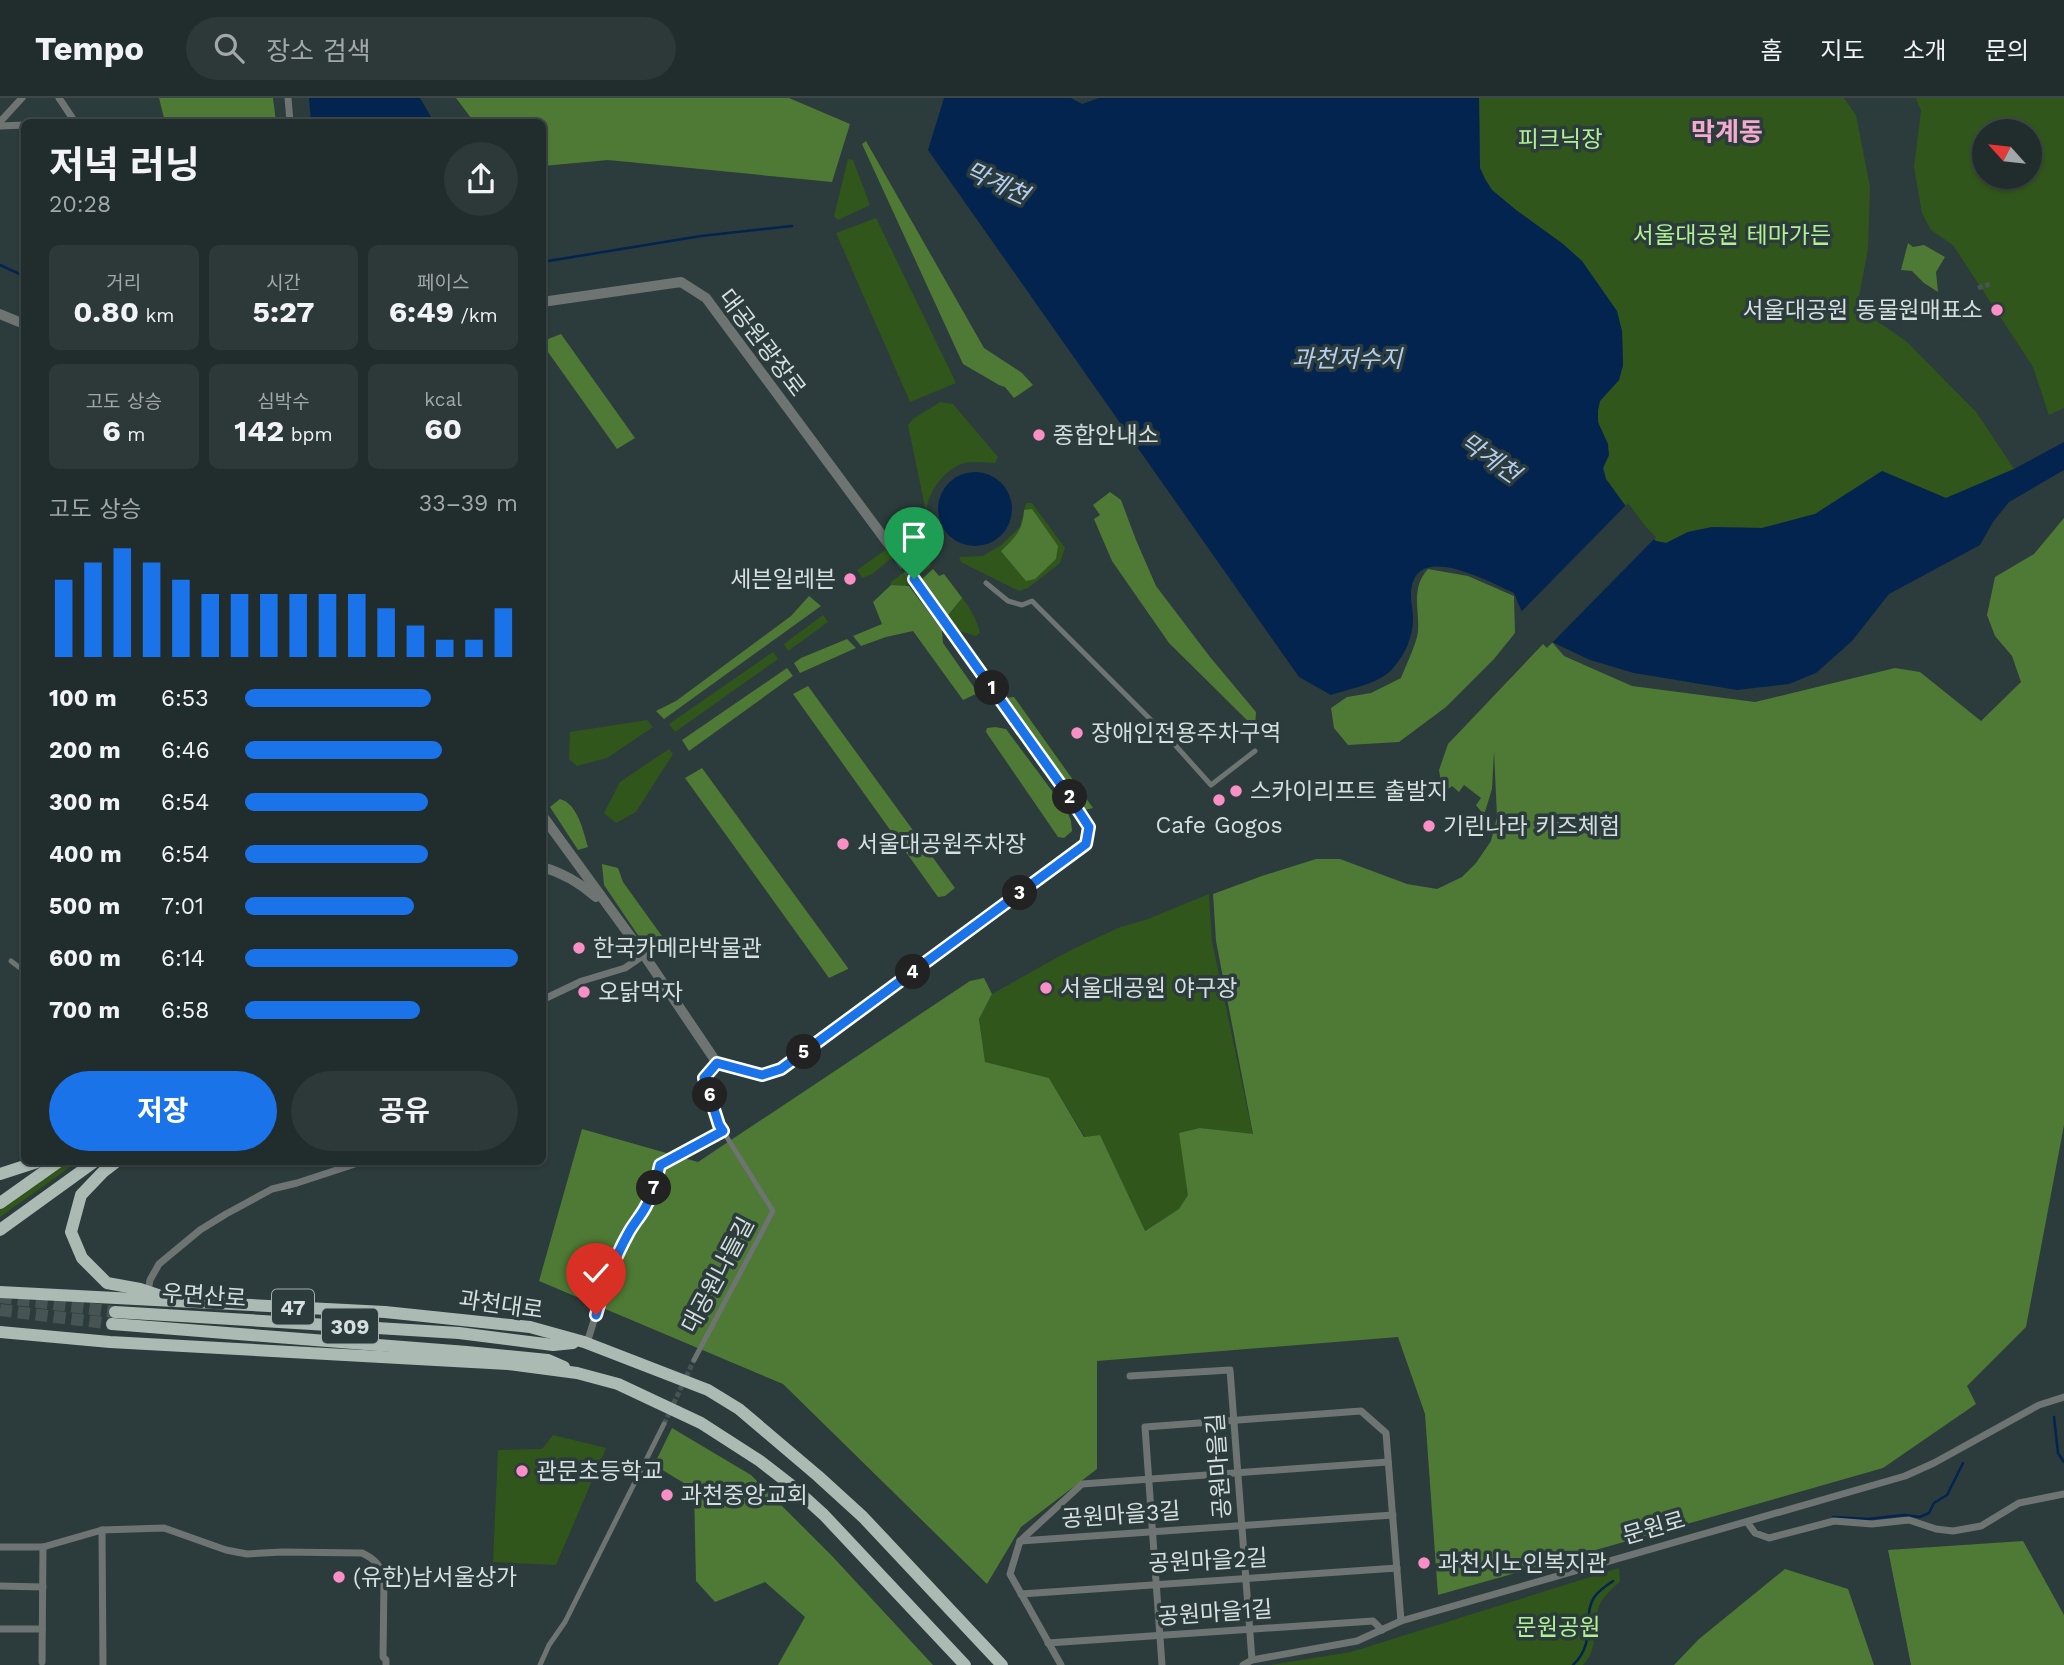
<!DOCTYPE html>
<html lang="ko">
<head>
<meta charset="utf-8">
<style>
  body { margin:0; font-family:"Work Sans","Noto Sans KR",sans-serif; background:#2d3838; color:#f1f3f6; height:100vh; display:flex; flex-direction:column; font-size:26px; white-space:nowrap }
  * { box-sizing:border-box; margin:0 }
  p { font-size:23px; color:#a2a7a9 }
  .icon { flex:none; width:38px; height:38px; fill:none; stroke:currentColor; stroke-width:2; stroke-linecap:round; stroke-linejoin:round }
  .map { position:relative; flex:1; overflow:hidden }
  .sheet { position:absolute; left:21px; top:21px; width:525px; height:1046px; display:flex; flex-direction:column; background:#212c2c; border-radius:10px; box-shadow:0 2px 5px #0004,0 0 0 2px #3e4848 }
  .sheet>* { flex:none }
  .needle { width:46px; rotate:297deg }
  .tools { position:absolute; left:1972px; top:21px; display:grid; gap:14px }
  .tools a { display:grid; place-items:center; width:70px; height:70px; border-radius:50%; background:#212c2c; box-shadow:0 2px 5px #0004,0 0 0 2px #3e4848; font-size:35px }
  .pin { position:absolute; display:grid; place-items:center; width:60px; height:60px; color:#fff; margin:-72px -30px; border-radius:50% 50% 50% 0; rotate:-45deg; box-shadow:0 0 7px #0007 }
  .pin .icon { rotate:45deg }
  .km { position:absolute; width:35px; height:35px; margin:-18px; border-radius:50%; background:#222; color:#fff; font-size:19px; line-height:35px; text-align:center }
  .round { display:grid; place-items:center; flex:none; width:74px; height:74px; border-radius:37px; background:#2d3838 }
  .overview { display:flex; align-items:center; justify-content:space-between; height:119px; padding:0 28px }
  h1 { font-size:38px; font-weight:700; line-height:52px }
  .stats { display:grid; grid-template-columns:repeat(3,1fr); gap:10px; height:119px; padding:7px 28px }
  .stats div { display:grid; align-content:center; border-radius:10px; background:#2d3838; text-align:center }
  .stats b { font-size:30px; font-weight:700 }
  .stats small { font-size:19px; font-weight:400 }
  .stats p { font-size:19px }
  .chart { height:196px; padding:14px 28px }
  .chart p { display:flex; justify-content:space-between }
  .chart svg { width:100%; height:126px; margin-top:7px; stroke:#1a73e8; stroke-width:6 }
  .primary-button { display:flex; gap:14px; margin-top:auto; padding:14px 28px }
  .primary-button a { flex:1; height:80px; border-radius:42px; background:#1a73e8; color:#fff; font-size:28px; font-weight:700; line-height:80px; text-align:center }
  .primary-button a+a { background:#2d3838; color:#f1f3f6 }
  ul { padding:0 28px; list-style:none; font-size:23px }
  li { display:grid; grid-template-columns:112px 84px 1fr; align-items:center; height:52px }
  li i { height:18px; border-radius:9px; background:#1a73e8 }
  header { display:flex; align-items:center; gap:42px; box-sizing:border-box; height:98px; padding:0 35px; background:#212c2c; border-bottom:2px solid #3e4848 }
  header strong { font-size:33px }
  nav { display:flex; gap:38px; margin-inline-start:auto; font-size:24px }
  .search { width:490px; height:63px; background:#2d3838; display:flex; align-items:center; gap:18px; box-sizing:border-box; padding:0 24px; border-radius:38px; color:#a2a7a9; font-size:26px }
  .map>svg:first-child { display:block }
  .green { fill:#31561b; fill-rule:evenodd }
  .forest { fill:#4e7a35 }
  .water { fill:#042450 }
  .pier { fill:#2c3b3b }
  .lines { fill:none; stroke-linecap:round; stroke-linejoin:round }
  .stream { stroke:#042450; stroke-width:2.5 }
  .pedestrian-tunnel { stroke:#465454; stroke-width:5; stroke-dasharray:5 2.5; stroke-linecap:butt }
  .tertiary-tunnel { stroke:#465454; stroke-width:10; stroke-dasharray:10 5; stroke-linecap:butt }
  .trunk-tunnel { stroke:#465454; stroke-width:12; stroke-dasharray:12 6; stroke-linecap:butt }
  .pedestrian { stroke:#6e7471; stroke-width:5 }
  .minor { stroke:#6e7471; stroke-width:7 }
  .tertiary { stroke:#6e7471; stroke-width:10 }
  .trunk { stroke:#acbab4; stroke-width:12 }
  .route-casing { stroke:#fff; stroke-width:14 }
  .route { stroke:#1a73e8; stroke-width:9 }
  .poi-dot { fill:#fa8fc6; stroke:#2c3b3b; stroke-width:2.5 }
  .labels { text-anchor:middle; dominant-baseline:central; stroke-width:7; stroke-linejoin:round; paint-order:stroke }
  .shield { fill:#2c3b3b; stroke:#a3aeae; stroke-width:2 }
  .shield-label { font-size:21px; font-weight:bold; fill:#d6dfdf }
  .park-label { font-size:23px; fill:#b1f191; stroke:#2c3b3b }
  .poi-label { font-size:23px; fill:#d6dfdf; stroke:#2c3b3b; text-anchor:start }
  .street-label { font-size:23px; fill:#d6dfdf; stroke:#2c3b3b }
  .water-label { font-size:24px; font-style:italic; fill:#b4cdf0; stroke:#2c3b3b }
  .quarter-label { font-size:26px; font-weight:bold; fill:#f4a9ce; stroke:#2c3b3b }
</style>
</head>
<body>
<header>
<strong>Tempo</strong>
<div class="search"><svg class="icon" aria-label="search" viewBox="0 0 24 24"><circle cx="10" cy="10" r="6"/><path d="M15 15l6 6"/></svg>장소 검색</div>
<nav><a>홈</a><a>지도</a><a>소개</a><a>문의</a></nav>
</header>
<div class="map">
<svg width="2064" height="1567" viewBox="0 0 2064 1567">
  <rect width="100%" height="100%" fill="#2c3b3b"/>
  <g class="green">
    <path d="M1479 0H1844L1856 17 1870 89 1868 151 1857 209 1907 244 1977 315 2014 371 1946 400 1882 373 1815 416 1762 430 1712 429 1688 434 1666 445 1656 443 1643 432 1606 381 1603 370 1609 357 1598 324V312L1600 303 1619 282 1623 267 1622 233 1582 163 1563 146 1516 112 1492 92 1485 81 1480 70Z"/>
    <path d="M1916 0H2064V310L2049 317 2033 269 1953 147 1931 132 1922 115 1914 69 1921 13ZM1984 33H2030V79H1984Z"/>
    <path d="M848 61 853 62 870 107 838 122 834 118Z"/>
    <path d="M876 120 956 285 910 304 836 135Z"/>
    <path d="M940 304 953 306 998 359 995 365C985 365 970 363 961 366 945 372 929 393 927 409H925L908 327 913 321Z"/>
    <path d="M1026 405H1032L1065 450 1060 465 1028 490 1019 493 961 464 959 459 983 458 1001 447 1020 429Z"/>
    <path d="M916 430 913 443 872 476 862 480 857 472Z"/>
    <path d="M924 459 931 468 905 488 891 487V484Z"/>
    <path d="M933 471 939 478 944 476C958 495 975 512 980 535L976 538 959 533 921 482Z"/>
    <path d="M823 517 828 524 788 553 784 546Z"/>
    <path d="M773 554 778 561 675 634 669 626Z"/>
    <path d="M647 622 653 629 607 660 577 668 569 661 570 634Z"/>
    <path d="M669 651 673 656 636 714 616 725 604 715 620 684Z"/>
    <path d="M1209 796 1212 843 1253 1037 1200 1030 1188 1097 1180 1111 1144 1133 1100 1037 1085 1039 1049 980 985 965 979 921 992 896 1069 853 1118 830 1148 821Z"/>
    <path d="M63 1064H77L0 1119V1108Z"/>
    <path d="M553 1337 606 1350 556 1467 493 1464 498 1352 542 1351Z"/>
    <path d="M1619 1470 1620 1484C1613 1489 1606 1496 1601 1504 1590 1524 1601 1549 1583 1567H1270L1351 1554Z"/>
  </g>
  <g class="forest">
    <path d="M159 0H273L276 24H165Z"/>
    <path d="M456 0H789L850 26 832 84 608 62 543 68 542 24H474Z"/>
    <path d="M866 43 984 250 1022 275 1033 287 1014 300 1005 289 999 287 963 266 862 46Z"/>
    <path d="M1908 145 1913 149 1924 147 1945 159 1936 174 1938 194 1924 185 1912 173 1901 172Z"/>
    <path d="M561 236 635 340 617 351 543 247V243Z"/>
    <path d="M1110 394 1121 402 1136 442 1156 488 1210 559 1256 614 1255 630 1169 545 1112 463 1094 421 1100 417 1093 407Z"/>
    <path d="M1032 411 1058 448 1056 461 1035 481 1026 483 1001 453C1015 440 1023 432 1024 412Z"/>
    <path d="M2064 420V1027L2026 1229 1967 1288 1976 1306 1883 1370 1438 1497 1425 1316 1398 1239 1097 1263V1371L1021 1429 987 1486 783 1286 539 1183 582 1031 698 1064 970 883 984 880 992 896 979 921 985 964 1049 980 1084 1039 1100 1037 1145 1133 1179 1111 1188 1097 1179 1035 1200 1030 1253 1036 1216 843 1213 796 1262 778 1316 761H1340L1407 786 1437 791 1462 779 1476 765 1491 743 1497 719 1494 653 1492 691 1484 717 1476 707 1481 700 1464 687 1459 694 1452 688 1443 695 1439 672 1448 646 1543 546 1547 550 1552 544 1564 558 1632 588 1755 604 1895 570 1920 574 1981 623 2021 584 2012 558 1995 538 1987 517 1995 479 2034 456Z"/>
    <path d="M933 471 939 478 944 476 962 500 948 517 921 482Z"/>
    <path d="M1428 471 1468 478 1514 498 1515 535 1494 561 1446 609 1399 644 1348 647 1334 630 1331 610 1347 599 1371 595 1401 580C1406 567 1416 547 1418 534 1420 511 1410 491 1428 471Z"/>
    <path d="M891 487 909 488 942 532 943 545 978 595 963 602 913 533 886 539 861 548 853 538 882 526 873 504Z"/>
    <path d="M809 498 821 508 664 621 656 613 676 603 791 518Z"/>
    <path d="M847 541 856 550 800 575 794 565 801 560Z"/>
    <path d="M787 570 793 578 689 653 682 642Z"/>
    <path d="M808 588 955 790 945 798 938 799 793 596Z"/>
    <path d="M1014 599 1093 710 1085 712 1004 600Z"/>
    <path d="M995 629 1006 631 1067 713 1071 723 1072 733 1064 740 1058 739 986 634 987 630Z"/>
    <path d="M702 670 848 870V871L829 880 685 680Z"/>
    <path d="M560 701C578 706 583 733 588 749L578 752 550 709Z"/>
    <path d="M602 766 618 770 623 784 664 841 657 852 650 855 604 787Z"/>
    <path d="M672 1330 751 1377 833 1459 933 1567H778L805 1519 765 1484 715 1504 696 1483 694 1391 654 1367Z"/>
    <path d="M2023 1443 2064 1517V1567H1911L1888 1452Z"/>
    <path d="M1785 1471 1848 1491 1874 1567H1674L1699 1541Z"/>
  </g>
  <g class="water">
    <path d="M309 0H420L434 24H311Z"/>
    <path d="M944 0H1071L1082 6 1099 0H1479L1480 70 1485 81 1492 92 1516 112 1563 146 1582 163 1617 213 1622 233 1623 267 1619 282 1600 303 1598 312V324L1608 346 1609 357 1603 370 1606 381 1643 432 1656 443 1666 445 1688 434 1712 429 1762 430 1815 416 1882 373 1946 400 2014 371 2064 344V372L2009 404 1993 424 1980 447 1889 496 1852 543 1816 575 1789 586 1737 592 1634 575 1590 562 1550 543 1522 514 1514 495C1487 483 1410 440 1411 499 1411 506 1413 513 1413 520 1413 538 1406 555 1394 569 1381 586 1351 590 1331 597L1299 579 928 52Z"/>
    <circle cx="975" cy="411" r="37"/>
  </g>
  <path class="pier" d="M1628 405 1646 429 1656 439 1550 547 1548 546 1519 516Z"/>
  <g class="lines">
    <g class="stream">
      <path d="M542 164 701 138 792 128"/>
      <path d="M0 167 24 178"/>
      <path d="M2054 1319 2058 1355 2064 1364"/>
      <path d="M1833 1419 1868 1421 1904 1417 1920 1419 1929 1415 1934 1405 1947 1397 1963 1365"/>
      <path d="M1573 1567C1598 1543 1581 1517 1595 1498 1600 1492 1607 1487 1613 1483"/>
    </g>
    <g class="pedestrian-tunnel">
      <path d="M1978 190 1990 186"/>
      <path d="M664 1326 694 1262"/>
    </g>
    <path class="tertiary-tunnel" d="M890 448 914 481"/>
    <g class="trunk-tunnel">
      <path d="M0 1199 115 1214"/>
      <path d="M0 1212 112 1226"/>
    </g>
    <g class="pedestrian">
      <path d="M986 485 1008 503 1022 507 1032 503 1167 638 1211 687 1255 653"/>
      <path d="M11 863 24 873"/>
      <path d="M694 1262 773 1113 723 1033"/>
      <path d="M540 1567 549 1547 565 1524 664 1326"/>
    </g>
    <g class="minor">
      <path d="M59 0 75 24"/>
      <path d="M288 0 290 24"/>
      <path d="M0 24 22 0"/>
      <path d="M0 28 24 27"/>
      <path d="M542 902 582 883 625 870 644 857"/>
      <path d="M148 1194 150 1182 159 1166 200 1132 226 1116 272 1091 297 1085 361 1064"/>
      <path d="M587 1245 604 1190 629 1134 646 1109 654 1090 660 1067 723 1033 719 1027 704 980 717 965"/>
      <path d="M1130 1278 1230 1272 1252 1562"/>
      <path d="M1747 1424 1755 1435 1769 1440 1834 1423 1872 1426 1909 1422 1936 1431 1953 1433 1981 1428 2019 1405 2064 1396"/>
      <path d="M102 1432 103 1567"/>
      <path d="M1020 1443 1393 1417"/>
      <path d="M0 1449H43L102 1432 164 1430 226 1452 247 1456 282 1454 362 1455C375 1461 381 1468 384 1481L383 1559 386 1562V1567"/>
      <path d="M0 1488 43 1489"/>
      <path d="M1021 1496 1397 1470"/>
      <path d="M0 1531H42"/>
      <path d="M1048 1545 1373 1523 1382 1532"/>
      <path d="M42 1564 43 1449"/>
      <path d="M1061 1567 1010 1476 1020 1443 1082 1386 1388 1364"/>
      <path d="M1162 1567 1145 1329 1361 1313 1386 1335 1401 1523"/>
      <path d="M1243 1567 1252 1562 1357 1543 1401 1523 1905 1378 1934 1365 2039 1307 2064 1299"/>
    </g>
    <g class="tertiary">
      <path d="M542 204 681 184 706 200 890 448"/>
      <path d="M0 216 24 226"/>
      <path d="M542 717 644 857 717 965 762 977 781 971 1086 746 1089 729 1064 691 914 481"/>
      <path d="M542 769C564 775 580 785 596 799"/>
    </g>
    <g class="trunk">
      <path d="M116 1064 103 1074 81 1097 71 1134 82 1160 107 1185 140 1191 158 1197"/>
      <path d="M0 1076 37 1064"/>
      <path d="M0 1105 58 1064"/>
      <path d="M0 1132 94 1064"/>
      <path d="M0 1194 385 1214 530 1229 584 1244 708 1292 739 1311 818 1378 863 1419 1002 1567"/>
      <path d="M115 1214 459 1235 553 1247 573 1245"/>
      <path d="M112 1226 467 1254 548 1262 564 1269"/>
      <path d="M0 1234 110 1244 508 1266 577 1275 618 1286 701 1325 760 1363 791 1387 824 1417 965 1567"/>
    </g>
  </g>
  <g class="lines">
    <defs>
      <path id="route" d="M596 1217C604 1189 614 1161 628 1136 633 1126 641 1118 646 1108 653 1096 657 1081 660 1067L723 1033 719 1027 704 980 717 965 762 977 781 971 1086 746 1089 729 1064 691 914 481"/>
    </defs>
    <use href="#route" class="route-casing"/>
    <use href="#route" class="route"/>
  </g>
  <g class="poi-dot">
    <circle cx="1997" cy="212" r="7"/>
    <circle cx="1039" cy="337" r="7"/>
    <circle cx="850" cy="481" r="7"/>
    <circle cx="1077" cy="635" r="7"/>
    <circle cx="1236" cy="693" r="7"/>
    <circle cx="1219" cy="702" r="7"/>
    <circle cx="1429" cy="728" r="7"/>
    <circle cx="843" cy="746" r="7"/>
    <circle cx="579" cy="850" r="7"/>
    <circle cx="1046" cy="890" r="7"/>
    <circle cx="584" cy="894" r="7"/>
    <circle cx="522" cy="1373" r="7"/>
    <circle cx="667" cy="1397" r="7"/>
    <circle cx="1424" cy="1465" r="7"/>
    <circle cx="339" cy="1479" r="7"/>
  </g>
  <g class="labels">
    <g class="shield">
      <rect x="272" y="1191.5" width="42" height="35" rx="5"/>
      <rect x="322" y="1210.5" width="56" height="35" rx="5"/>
    </g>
    <g class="shield-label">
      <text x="293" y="1209">47</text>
      <text x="350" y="1228">309</text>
    </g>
    <g class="park-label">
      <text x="1560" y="41">피크닉장</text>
      <text x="1732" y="137">서울대공원 테마가든</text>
      <text x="1558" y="1529">문원공원</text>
    </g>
    <g class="poi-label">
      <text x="1983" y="212" text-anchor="end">서울대공원 동물원매표소</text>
      <text x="1053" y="337">종합안내소</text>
      <text x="836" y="481" text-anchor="end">세븐일레븐</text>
      <text x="1091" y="635">장애인전용주차구역</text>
      <text x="1250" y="693">스카이리프트 출발지</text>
      <text x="1219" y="727" text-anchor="middle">Cafe Gogos</text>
      <text x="1443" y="728">기린나라 키즈체험</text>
      <text x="857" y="746">서울대공원주차장</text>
      <text x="593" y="850">한국카메라박물관</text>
      <text x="1060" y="890">서울대공원 야구장</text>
      <text x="598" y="894">오닭먹자</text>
      <text x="536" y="1373">관문초등학교</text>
      <text x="681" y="1397">과천중앙교회</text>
      <text x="1438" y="1465">과천시노인복지관</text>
      <text x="353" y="1479">(유한)남서울상가</text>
    </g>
    <g class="street-label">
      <text transform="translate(762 245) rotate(53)">대공원광장로</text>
      <text transform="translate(718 1177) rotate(-62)">대공원나들길</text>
      <text transform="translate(204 1198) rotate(4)">우면산로</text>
      <text transform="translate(501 1207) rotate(8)">과천대로</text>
      <text transform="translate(1219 1368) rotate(-94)">공원마을길</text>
      <text transform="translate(1121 1417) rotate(-4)">공원마을3길</text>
      <text transform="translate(1654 1430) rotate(-16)">문원로</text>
      <text transform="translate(1208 1463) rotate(-3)">공원마을2길</text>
      <text transform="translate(1215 1515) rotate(-4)">공원마을1길</text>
    </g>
    <g class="water-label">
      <text transform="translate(997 85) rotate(25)">막계천</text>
      <text x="1347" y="261">과천저수지</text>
      <text transform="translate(1490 360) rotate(35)">막계천</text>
    </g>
    <g class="quarter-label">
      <text x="1727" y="34">막계동</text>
    </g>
  </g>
</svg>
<div class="tools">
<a><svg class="needle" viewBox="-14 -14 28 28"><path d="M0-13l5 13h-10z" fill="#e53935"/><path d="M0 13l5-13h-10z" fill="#a2a7a9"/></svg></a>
</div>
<div class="pin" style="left:914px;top:481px;background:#1e9e55"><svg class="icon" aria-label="arrive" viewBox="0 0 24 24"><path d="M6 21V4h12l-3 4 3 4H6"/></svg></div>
<div class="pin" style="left:596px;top:1217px;background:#d93025"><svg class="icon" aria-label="check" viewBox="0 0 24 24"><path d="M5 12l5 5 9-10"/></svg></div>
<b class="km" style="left:992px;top:590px">1</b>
<b class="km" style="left:1070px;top:699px">2</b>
<b class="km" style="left:1020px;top:795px">3</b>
<b class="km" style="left:913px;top:874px">4</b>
<b class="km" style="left:804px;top:954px">5</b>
<b class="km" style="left:710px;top:997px">6</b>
<b class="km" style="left:654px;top:1090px">7</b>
<section class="sheet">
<div class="overview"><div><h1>저녁 러닝</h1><p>20:28</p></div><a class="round"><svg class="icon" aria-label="share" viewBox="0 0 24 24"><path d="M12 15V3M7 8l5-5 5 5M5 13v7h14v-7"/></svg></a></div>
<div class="stats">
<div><p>거리</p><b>0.80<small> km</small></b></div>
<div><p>시간</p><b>5:27</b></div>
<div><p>페이스</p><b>6:49<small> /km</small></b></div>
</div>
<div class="stats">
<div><p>고도 상승</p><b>6<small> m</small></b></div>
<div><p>심박수</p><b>142<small> bpm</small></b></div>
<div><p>kcal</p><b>60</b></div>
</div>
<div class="chart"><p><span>고도 상승</span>33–39 m</p>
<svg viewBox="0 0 160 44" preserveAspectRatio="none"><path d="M5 44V17M15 44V11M25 44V6M35 44V11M45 44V17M55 44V22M65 44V22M75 44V22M85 44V22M95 44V22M105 44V22M115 44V27M125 44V33M135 44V38M145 44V38M155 44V27"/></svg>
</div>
<ul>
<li><b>100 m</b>6:53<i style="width:68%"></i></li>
<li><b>200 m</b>6:46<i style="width:72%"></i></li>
<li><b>300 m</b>6:54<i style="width:67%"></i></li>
<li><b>400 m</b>6:54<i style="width:67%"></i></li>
<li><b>500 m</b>7:01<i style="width:62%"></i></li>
<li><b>600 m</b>6:14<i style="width:100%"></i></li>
<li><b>700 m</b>6:58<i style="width:64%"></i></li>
</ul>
<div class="primary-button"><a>저장</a><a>공유</a></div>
</section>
</div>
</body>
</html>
